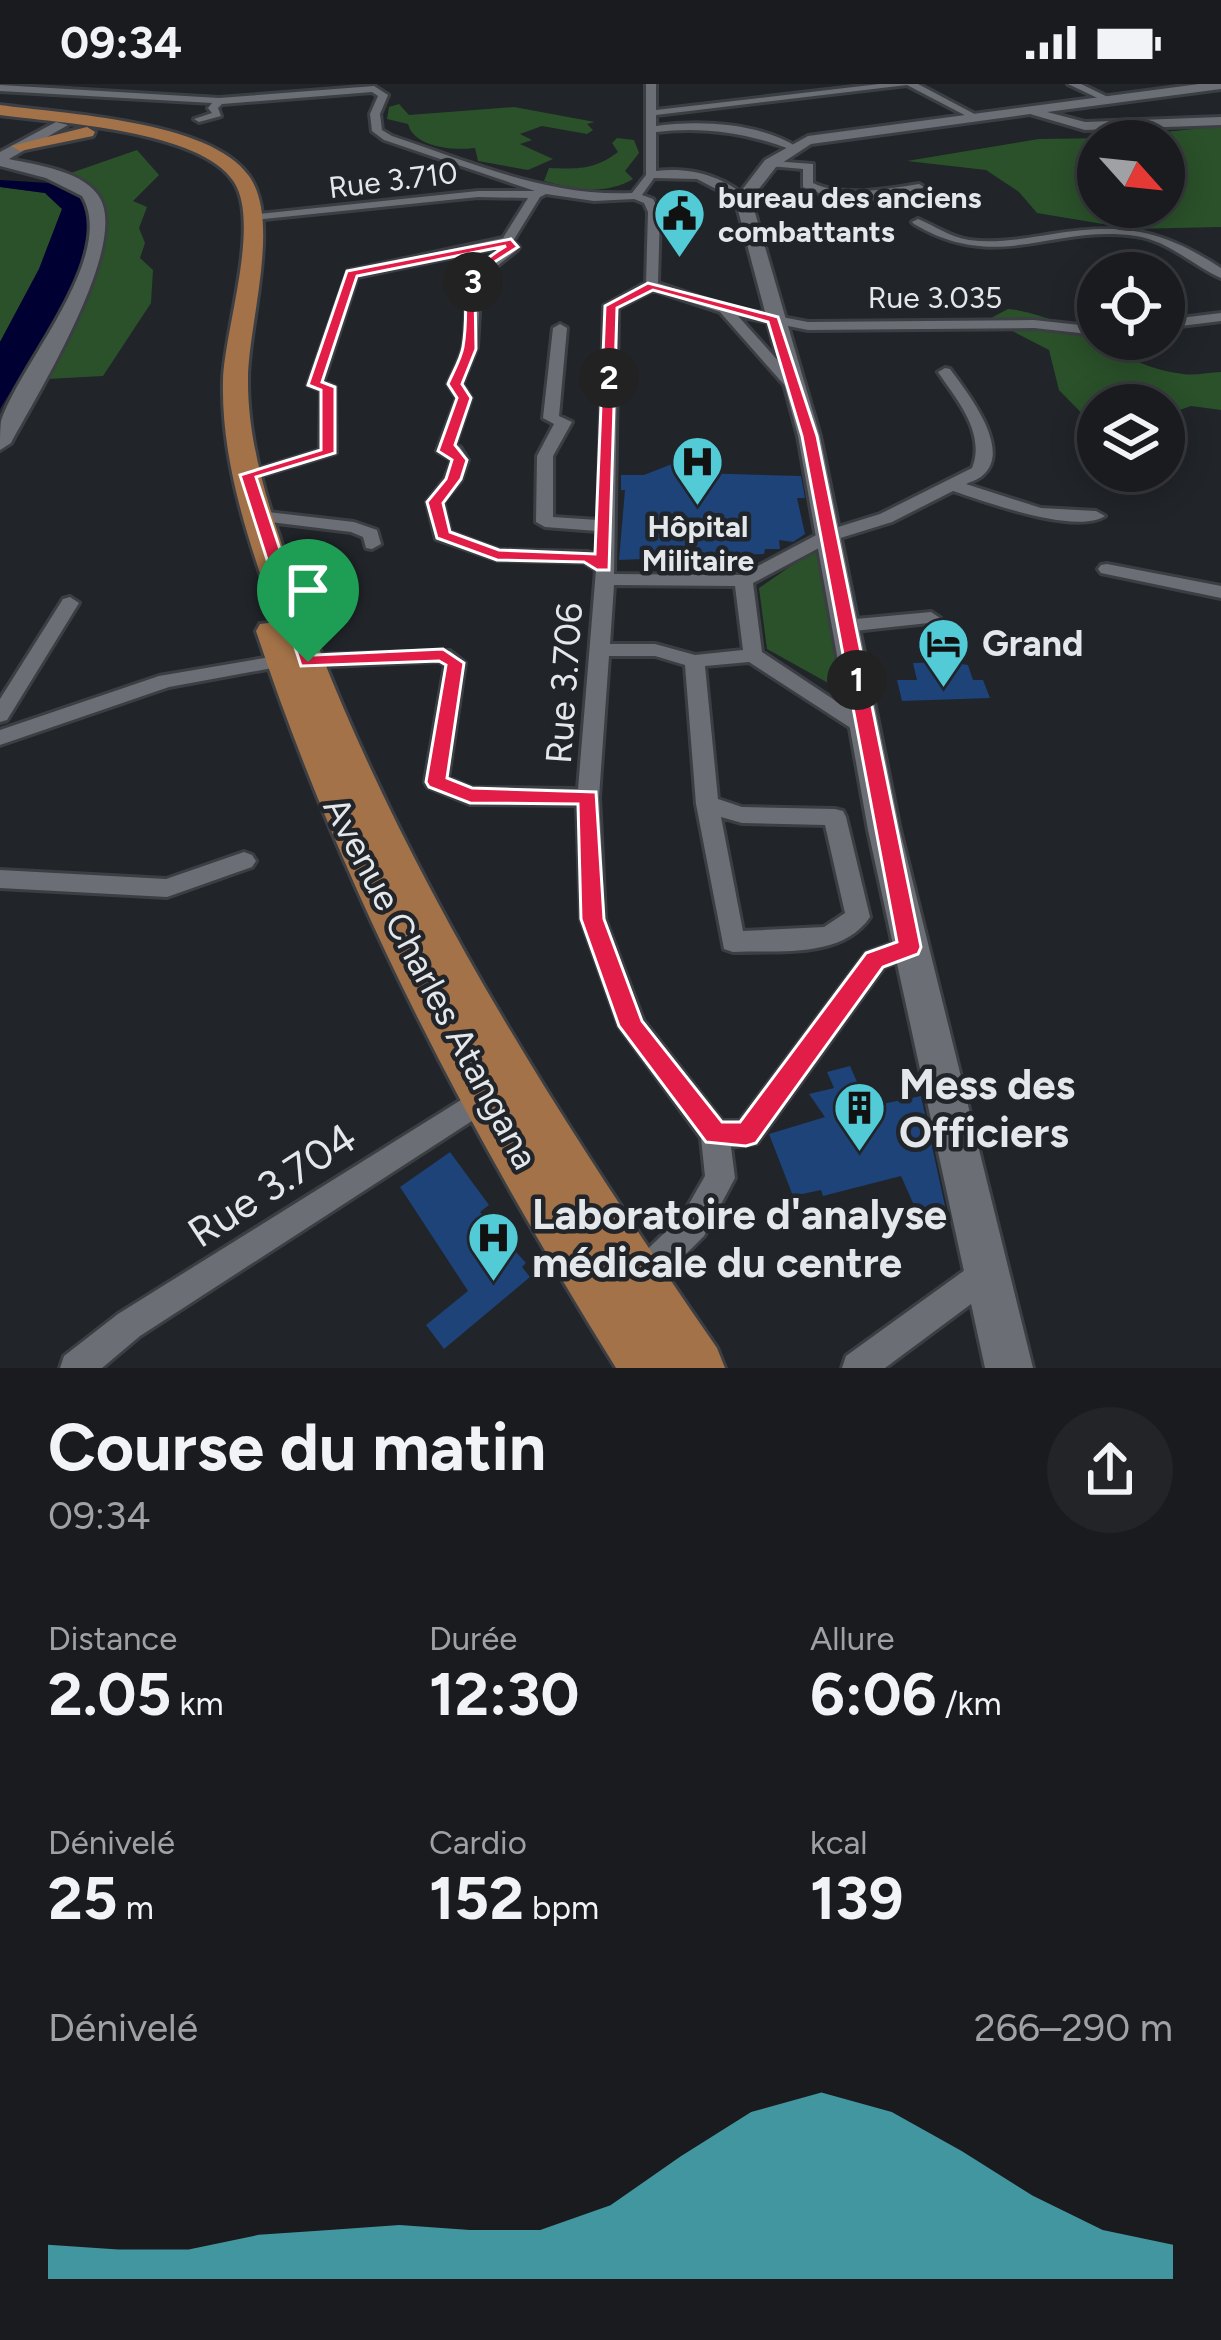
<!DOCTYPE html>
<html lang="fr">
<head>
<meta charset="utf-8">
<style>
  body { margin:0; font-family:Figtree,sans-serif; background:#222428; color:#f1f3f6; height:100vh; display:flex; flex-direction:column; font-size:45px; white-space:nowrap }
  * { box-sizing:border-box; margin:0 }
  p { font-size:39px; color:#9fa1a4 }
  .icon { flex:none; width:66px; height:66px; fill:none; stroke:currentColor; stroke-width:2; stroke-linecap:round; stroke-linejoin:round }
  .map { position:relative; height:1284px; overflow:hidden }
  .panel { display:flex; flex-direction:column; background:#191b1f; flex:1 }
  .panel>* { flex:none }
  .needle { width:78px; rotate:117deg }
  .tools { position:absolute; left:1077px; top:36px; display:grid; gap:24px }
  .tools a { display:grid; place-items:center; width:108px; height:108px; border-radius:50%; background:#191b1f; box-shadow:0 6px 30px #0003,0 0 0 3px #37393d; font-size:60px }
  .pin { position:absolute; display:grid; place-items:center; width:102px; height:102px; color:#fff; margin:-123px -51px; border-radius:50% 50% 50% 0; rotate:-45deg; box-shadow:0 0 12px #0007 }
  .pin .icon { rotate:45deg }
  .km { position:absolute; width:60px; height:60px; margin:-30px; border-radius:50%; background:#222; color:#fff; font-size:33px; line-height:60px; text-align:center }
  .round { display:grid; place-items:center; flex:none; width:126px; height:126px; border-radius:63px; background:#222428 }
  .summary { display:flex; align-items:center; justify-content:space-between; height:204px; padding:0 48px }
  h1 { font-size:66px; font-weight:700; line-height:90px }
  .metrics { display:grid; grid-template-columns:repeat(3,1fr); gap:18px; height:204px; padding:12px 48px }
  .metrics div { display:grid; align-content:center }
  .metrics b { font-size:60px; font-weight:700 }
  .metrics small { font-size:33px; font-weight:400 }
  .metrics p { font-size:33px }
  .chart { height:336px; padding:24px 48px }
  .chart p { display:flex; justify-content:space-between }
  .chart svg { width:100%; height:216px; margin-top:12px; fill:#52cbd7; opacity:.7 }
  .status { display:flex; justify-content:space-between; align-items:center; height:84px; padding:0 60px; background:#191b1f; direction:ltr }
  .status svg { height:33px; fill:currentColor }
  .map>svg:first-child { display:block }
  .green { fill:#2a512a; fill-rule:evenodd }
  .water { fill:#003 }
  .building { fill:#1d4379 }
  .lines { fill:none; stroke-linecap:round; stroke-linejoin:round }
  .street-casing { stroke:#3b3e42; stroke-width:6 }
  .secondary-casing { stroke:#3b3e42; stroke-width:6 }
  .primary-casing { stroke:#3b3e42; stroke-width:6 }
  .street { fill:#6b6e74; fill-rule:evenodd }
  .secondary { fill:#6b6e74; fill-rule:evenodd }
  .primary { fill:#a37248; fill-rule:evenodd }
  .route { fill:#e11d48; stroke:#fff; stroke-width:3; fill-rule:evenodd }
  .labels { text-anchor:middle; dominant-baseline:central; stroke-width:9; stroke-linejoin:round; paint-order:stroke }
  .far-street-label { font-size:30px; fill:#e5e8eb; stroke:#212429 }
  .far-poi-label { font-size:30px; font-weight:bold; fill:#e5e8eb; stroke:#212429; text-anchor:start }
  .poi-label { font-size:36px; font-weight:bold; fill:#e5e8eb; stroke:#212429; text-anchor:start }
  .street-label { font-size:36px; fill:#e5e8eb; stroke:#212429 }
  .near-poi-label { font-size:42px; font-weight:bold; fill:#e5e8eb; stroke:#212429; text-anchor:start }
  .near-street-label { font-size:42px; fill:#e5e8eb; stroke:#212429 }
</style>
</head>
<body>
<div class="status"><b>09:34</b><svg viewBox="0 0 49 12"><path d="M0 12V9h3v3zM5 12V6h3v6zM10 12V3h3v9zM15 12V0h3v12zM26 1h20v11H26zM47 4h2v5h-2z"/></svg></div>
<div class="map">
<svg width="1221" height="1284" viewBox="0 0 1221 1284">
  <rect width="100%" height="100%" fill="#212429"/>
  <g class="green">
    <path d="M399 20 409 31 514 23 595 38 587 40 593 46 587 50 542 42 520 50 532 56 520 60 553 75 528 86 478 77 475 64C452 67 414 63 408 40L387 35 389 23Z"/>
    <path d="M1221 42V143L1133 145 1037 129 1019 108 986 86 907 77 1039 55 1109 54ZM1098 57H1164V123H1098Z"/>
    <path d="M617 54 634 56 639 69 625 87 633 95C604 112 574 105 544 97L549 84C578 85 594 86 618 68L612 59Z"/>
    <path d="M137 66 159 91 133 117 147 123 139 144 145 159 140 174 153 186 151 219 103 292 47 295C68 246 108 166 100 113L62 92Z"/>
    <path d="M0 103 45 109 62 125 39 185 0 258Z"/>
    <path d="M1008 225C1071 231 1120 283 1183 290 1195 292 1209 288 1221 288V326L1191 322 1174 328 1164 350V321H1098V346L1059 306 1049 266 989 235Z"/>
    <path d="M818 463 846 609 767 565 759 504Z"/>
  </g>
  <path class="water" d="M0 96 48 99 84 112C109 170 29 276 0 325V258L39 185 62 125 45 109 0 103Z"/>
  <g class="building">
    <path d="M677 378 697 389 801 392 805 414H797L805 450 793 458 779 456 780 465H765L764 470 619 476 625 406H621V391H644Z"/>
    <path d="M947 578 968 581 973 596H983L990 614 902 617 897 596H917L913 579Z"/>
    <path d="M850 982 868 1023 921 1012 949 1140 925 1146 901 1092 823 1112 821 1106 793 1112 769 1050 825 1033 809 1010 834 1004 827 988Z"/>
    <path d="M450 1068 489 1121 480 1128 526 1179 522 1183 530 1193 444 1265 426 1241 468 1207 400 1103Z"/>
  </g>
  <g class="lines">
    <defs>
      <g id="street">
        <path d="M646 0H656V26L879 0H918L982 34 974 36 907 1 656 31V42C700 36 759 39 797 63L792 66C748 49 703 42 656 48V87C691 83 723 92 749 115L739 117 697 95 654 94 642 111 653 115 660 128 658 199 729 223 808 238 1034 236 1098 243V251L1034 244 808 246 738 232 797 298V304H787L720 228 653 206 618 224 614 490 741 491 822 448 880 430 972 384C986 349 957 316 938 288L945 284 950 285C966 307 1013 365 983 391 978 396 972 397 966 400L1041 424 1096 427 1105 432C1074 451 987 418 953 407L892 438 834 456 753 499 762 568 878 645 867 652 860 650 749 578 705 582 718 715 742 723 835 725 843 727 846 733 870 833C842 875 778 866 733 868L724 865 696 720 685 581 655 572H609L599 713 605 835 643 936 722 1037H740L866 869 909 853 918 856 922 863 918 870 884 883 757 1059 731 1063 735 1094 704 1152 651 1205 640 1210 629 1205 624 1194 629 1183 682 1132 705 1092 701 1054 619 942 581 835 577 721 470 720 428 703 425 698 445 581 439 577 308 583 298 577 308 571 450 567 465 579 448 694 472 704 578 705 596 486 584 478 497 476 436 455 427 418 445 395 452 376 437 367 457 314 448 300C453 288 460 276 463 264 473 210 449 198 506 162L357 193 323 298 335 303 336 369 247 396 239 391 320 366 321 306 308 301 348 187 503 154 528 114 478 113 254 136 248 133 250 131 478 107H535L384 56 372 47 370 30 378 12 372 8 222 20 218 24 221 32 199 38 194 35 212 29 208 24 212 19 0 7V1L219 14 374 2 388 11 380 30 382 46 392 52C470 78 548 113 632 109L646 91ZM546 110 594 117 634 115 644 119 648 128 646 199 604 222 598 436 553 433V372L572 338 559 332 567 244 560 240 553 244 543 334 554 340 537 372 536 438 545 443 597 447V471L588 468 499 466 450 448 443 418 461 396 468 376 460 363 455 361 471 314 462 300 477 263 481 195 517 166 519 163 513 157 540 113ZM614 501 735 502 743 566 695 571 655 560H610ZM721 733 742 739 825 741 845 829 824 843 743 847Z"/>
        <path d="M1068 0H1081L1114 16 1106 18Z"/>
        <path d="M773 77 813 80V99C846 114 884 105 919 100L924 103C890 118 838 119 803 103V85L769 82Z"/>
        <path d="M918 135C935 142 950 153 969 156 997 160 1026 154 1053 150 1123 139 1161 145 1221 184V194C1192 181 1169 157 1136 152 1052 140 998 190 914 140L912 138Z"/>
        <path d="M1221 229V237L1164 244V236Z"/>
        <path d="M259 427 354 438 377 446 381 460 372 465 366 464 363 453 351 448 253 436V428Z"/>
        <path d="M1107 480 1221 502V514L1101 489 1098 485 1101 481Z"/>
        <path d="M70 513 79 519 7 636 0 638V615L63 515Z"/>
        <path d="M931 528 940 534 938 538 845 548 835 542 845 536Z"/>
        <path d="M282 571 292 577 289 581 169 603 0 661V646L159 592Z"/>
        <path d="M244 768 252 771 256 777 252 783 167 813 0 804V786L166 795Z"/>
        <path d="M485 1001 495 1004 499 1013 495 1022 140 1252 102 1284H60L64 1272 118 1230Z"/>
        <path d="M987 1173 998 1178 1003 1189 998 1200 885 1284H842L846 1272 976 1178Z"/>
      </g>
      <g id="secondary">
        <path d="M1199 0H1221V5L1047 28 1085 38 1221 33V41L1085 46 1030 30 811 60 776 83 751 115 820 352 900 746 1033 1284H985L868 746 798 352 735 115 765 76 808 52Z"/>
        <path d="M56 38 68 41 9 75C36 81 87 87 101 116 126 167 37 311 11 359L0 366C0 357 0 345 1 337 19 281 118 172 82 112L46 94 0 82V68Z"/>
      </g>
      <g id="primary">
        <path d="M0 21C63 30 210 36 249 92 282 138 247 243 248 298 248 349 262 401 278 449 372 744 543 1012 717 1264L725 1284H616C470 1050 343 809 256 547L260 540 277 538C250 462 221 379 223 297 224 247 261 140 234 98 201 46 57 39 0 31Z"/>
        <path d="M87 43 95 48 93 52 20 67 11 62Z"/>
      </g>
    </defs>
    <use href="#street" class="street-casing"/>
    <use href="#secondary" class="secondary-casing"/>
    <use href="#primary" class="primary-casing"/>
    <use href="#street" class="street"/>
    <use href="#secondary" class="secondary"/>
    <use href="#primary" class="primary"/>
  </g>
  <path class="route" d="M511 155 518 163 485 184 475 209 476 265 462 300 471 314 455 361 467 376 461 395 443 419 450 448 499 466 595 470 605 222 648 199 778 233 817 352 921 863 918 870 883 883 756 1059 746 1062 706 1058 619 942 581 835 578 720 470 719 429 703 426 698 446 581 439 577 301 582 240 391 321 366V306L308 301 347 187ZM506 162C450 195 472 210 463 263 461 275 453 288 448 300L457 314 438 367 452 376 446 395 427 418 437 454 497 476 584 478 597 486H609L617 224 653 206 768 238 802 352 897 858 866 869 740 1038H722L642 937 604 835 596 708 472 704 447 694 464 579 443 565 315 571 256 393 335 369V303L322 298 357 192Z"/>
  <defs>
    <symbol id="civic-pin" viewBox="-11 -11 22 30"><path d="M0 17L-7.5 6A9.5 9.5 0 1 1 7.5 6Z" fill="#52cbd7" stroke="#212429"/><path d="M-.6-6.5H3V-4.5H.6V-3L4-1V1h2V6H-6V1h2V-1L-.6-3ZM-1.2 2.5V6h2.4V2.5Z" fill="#111"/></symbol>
    <symbol id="hospital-pin" viewBox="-11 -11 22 30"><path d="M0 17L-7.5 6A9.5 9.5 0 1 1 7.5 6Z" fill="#52cbd7" stroke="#212429"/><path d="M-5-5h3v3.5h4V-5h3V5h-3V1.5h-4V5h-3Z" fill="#111"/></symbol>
    <symbol id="hotel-pin" viewBox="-11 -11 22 30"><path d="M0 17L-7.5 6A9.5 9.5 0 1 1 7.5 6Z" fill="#52cbd7" stroke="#212429"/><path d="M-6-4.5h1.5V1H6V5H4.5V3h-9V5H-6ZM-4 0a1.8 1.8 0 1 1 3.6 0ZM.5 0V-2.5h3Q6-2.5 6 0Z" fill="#111"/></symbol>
    <symbol id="building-pin" viewBox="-11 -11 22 30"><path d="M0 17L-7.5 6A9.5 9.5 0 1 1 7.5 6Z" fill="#52cbd7" stroke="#212429"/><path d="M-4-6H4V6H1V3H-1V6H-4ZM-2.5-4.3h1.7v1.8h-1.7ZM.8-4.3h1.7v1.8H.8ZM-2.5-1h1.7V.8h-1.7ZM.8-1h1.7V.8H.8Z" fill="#111"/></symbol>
  </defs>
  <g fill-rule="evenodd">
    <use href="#civic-pin" x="650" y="100" width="59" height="81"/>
    <use href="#hospital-pin" x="668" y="348" width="59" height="81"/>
    <use href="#hotel-pin" x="914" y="530" width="59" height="81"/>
    <use href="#building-pin" x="830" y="994" width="59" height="81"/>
    <use href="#hospital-pin" x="464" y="1124" width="59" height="81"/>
  </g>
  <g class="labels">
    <g class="far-street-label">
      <text transform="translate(393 96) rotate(-7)">Rue 3.710</text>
      <text x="935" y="213">Rue 3.035</text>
    </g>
    <g class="far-poi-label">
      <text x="718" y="113">bureau des anciens<tspan x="718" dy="34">combattants</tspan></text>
      <text x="698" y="442" text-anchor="middle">Hôpital<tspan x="698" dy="34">Militaire</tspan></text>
    </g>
    <g class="poi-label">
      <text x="982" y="559">Grand</text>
    </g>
    <g class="street-label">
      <text transform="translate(564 599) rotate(-86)">Rue 3.706</text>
      <text transform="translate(431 899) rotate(62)">Avenue Charles Atangana</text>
    </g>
    <g class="near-poi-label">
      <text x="899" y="1000">Mess des<tspan x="899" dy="48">Officiers</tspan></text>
      <text x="532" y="1130">Laboratoire d'analyse<tspan x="532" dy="48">médicale du centre</tspan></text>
    </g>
    <g class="near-street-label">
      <text transform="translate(272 1101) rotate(-33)">Rue 3.704</text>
    </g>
  </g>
</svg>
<div class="tools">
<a><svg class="needle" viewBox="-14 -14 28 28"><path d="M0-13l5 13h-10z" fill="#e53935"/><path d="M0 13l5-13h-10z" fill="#9fa1a4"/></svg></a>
<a><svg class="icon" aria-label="locate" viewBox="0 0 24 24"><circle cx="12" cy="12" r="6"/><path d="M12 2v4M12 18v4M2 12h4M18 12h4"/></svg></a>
<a><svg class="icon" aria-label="layers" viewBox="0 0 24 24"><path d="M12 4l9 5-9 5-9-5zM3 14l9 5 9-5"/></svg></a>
</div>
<div class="pin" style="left:308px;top:578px;background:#1e9e55"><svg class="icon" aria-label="arrive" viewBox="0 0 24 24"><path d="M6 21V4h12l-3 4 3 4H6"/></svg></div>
<b class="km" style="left:857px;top:596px">1</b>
<b class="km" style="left:609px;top:294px">2</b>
<b class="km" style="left:473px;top:198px">3</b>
</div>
<section class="panel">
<div class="summary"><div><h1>Course du matin</h1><p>09:34</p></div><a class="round"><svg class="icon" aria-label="share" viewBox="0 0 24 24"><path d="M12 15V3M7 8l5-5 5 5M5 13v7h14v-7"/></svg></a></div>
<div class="metrics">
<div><p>Distance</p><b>2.05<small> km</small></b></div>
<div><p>Durée</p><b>12:30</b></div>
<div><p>Allure</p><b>6:06<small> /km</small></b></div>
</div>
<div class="metrics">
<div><p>Dénivelé</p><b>25<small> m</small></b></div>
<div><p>Cardio</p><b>152<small> bpm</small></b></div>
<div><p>kcal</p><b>139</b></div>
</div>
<div class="chart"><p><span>Dénivelé</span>266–290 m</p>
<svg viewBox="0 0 160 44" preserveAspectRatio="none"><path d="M0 44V37L10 38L20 38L30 35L40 34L50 33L60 34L70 34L80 29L90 19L100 10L110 6L120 10L130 18L140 27L150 34L160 37V44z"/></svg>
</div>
</section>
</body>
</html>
